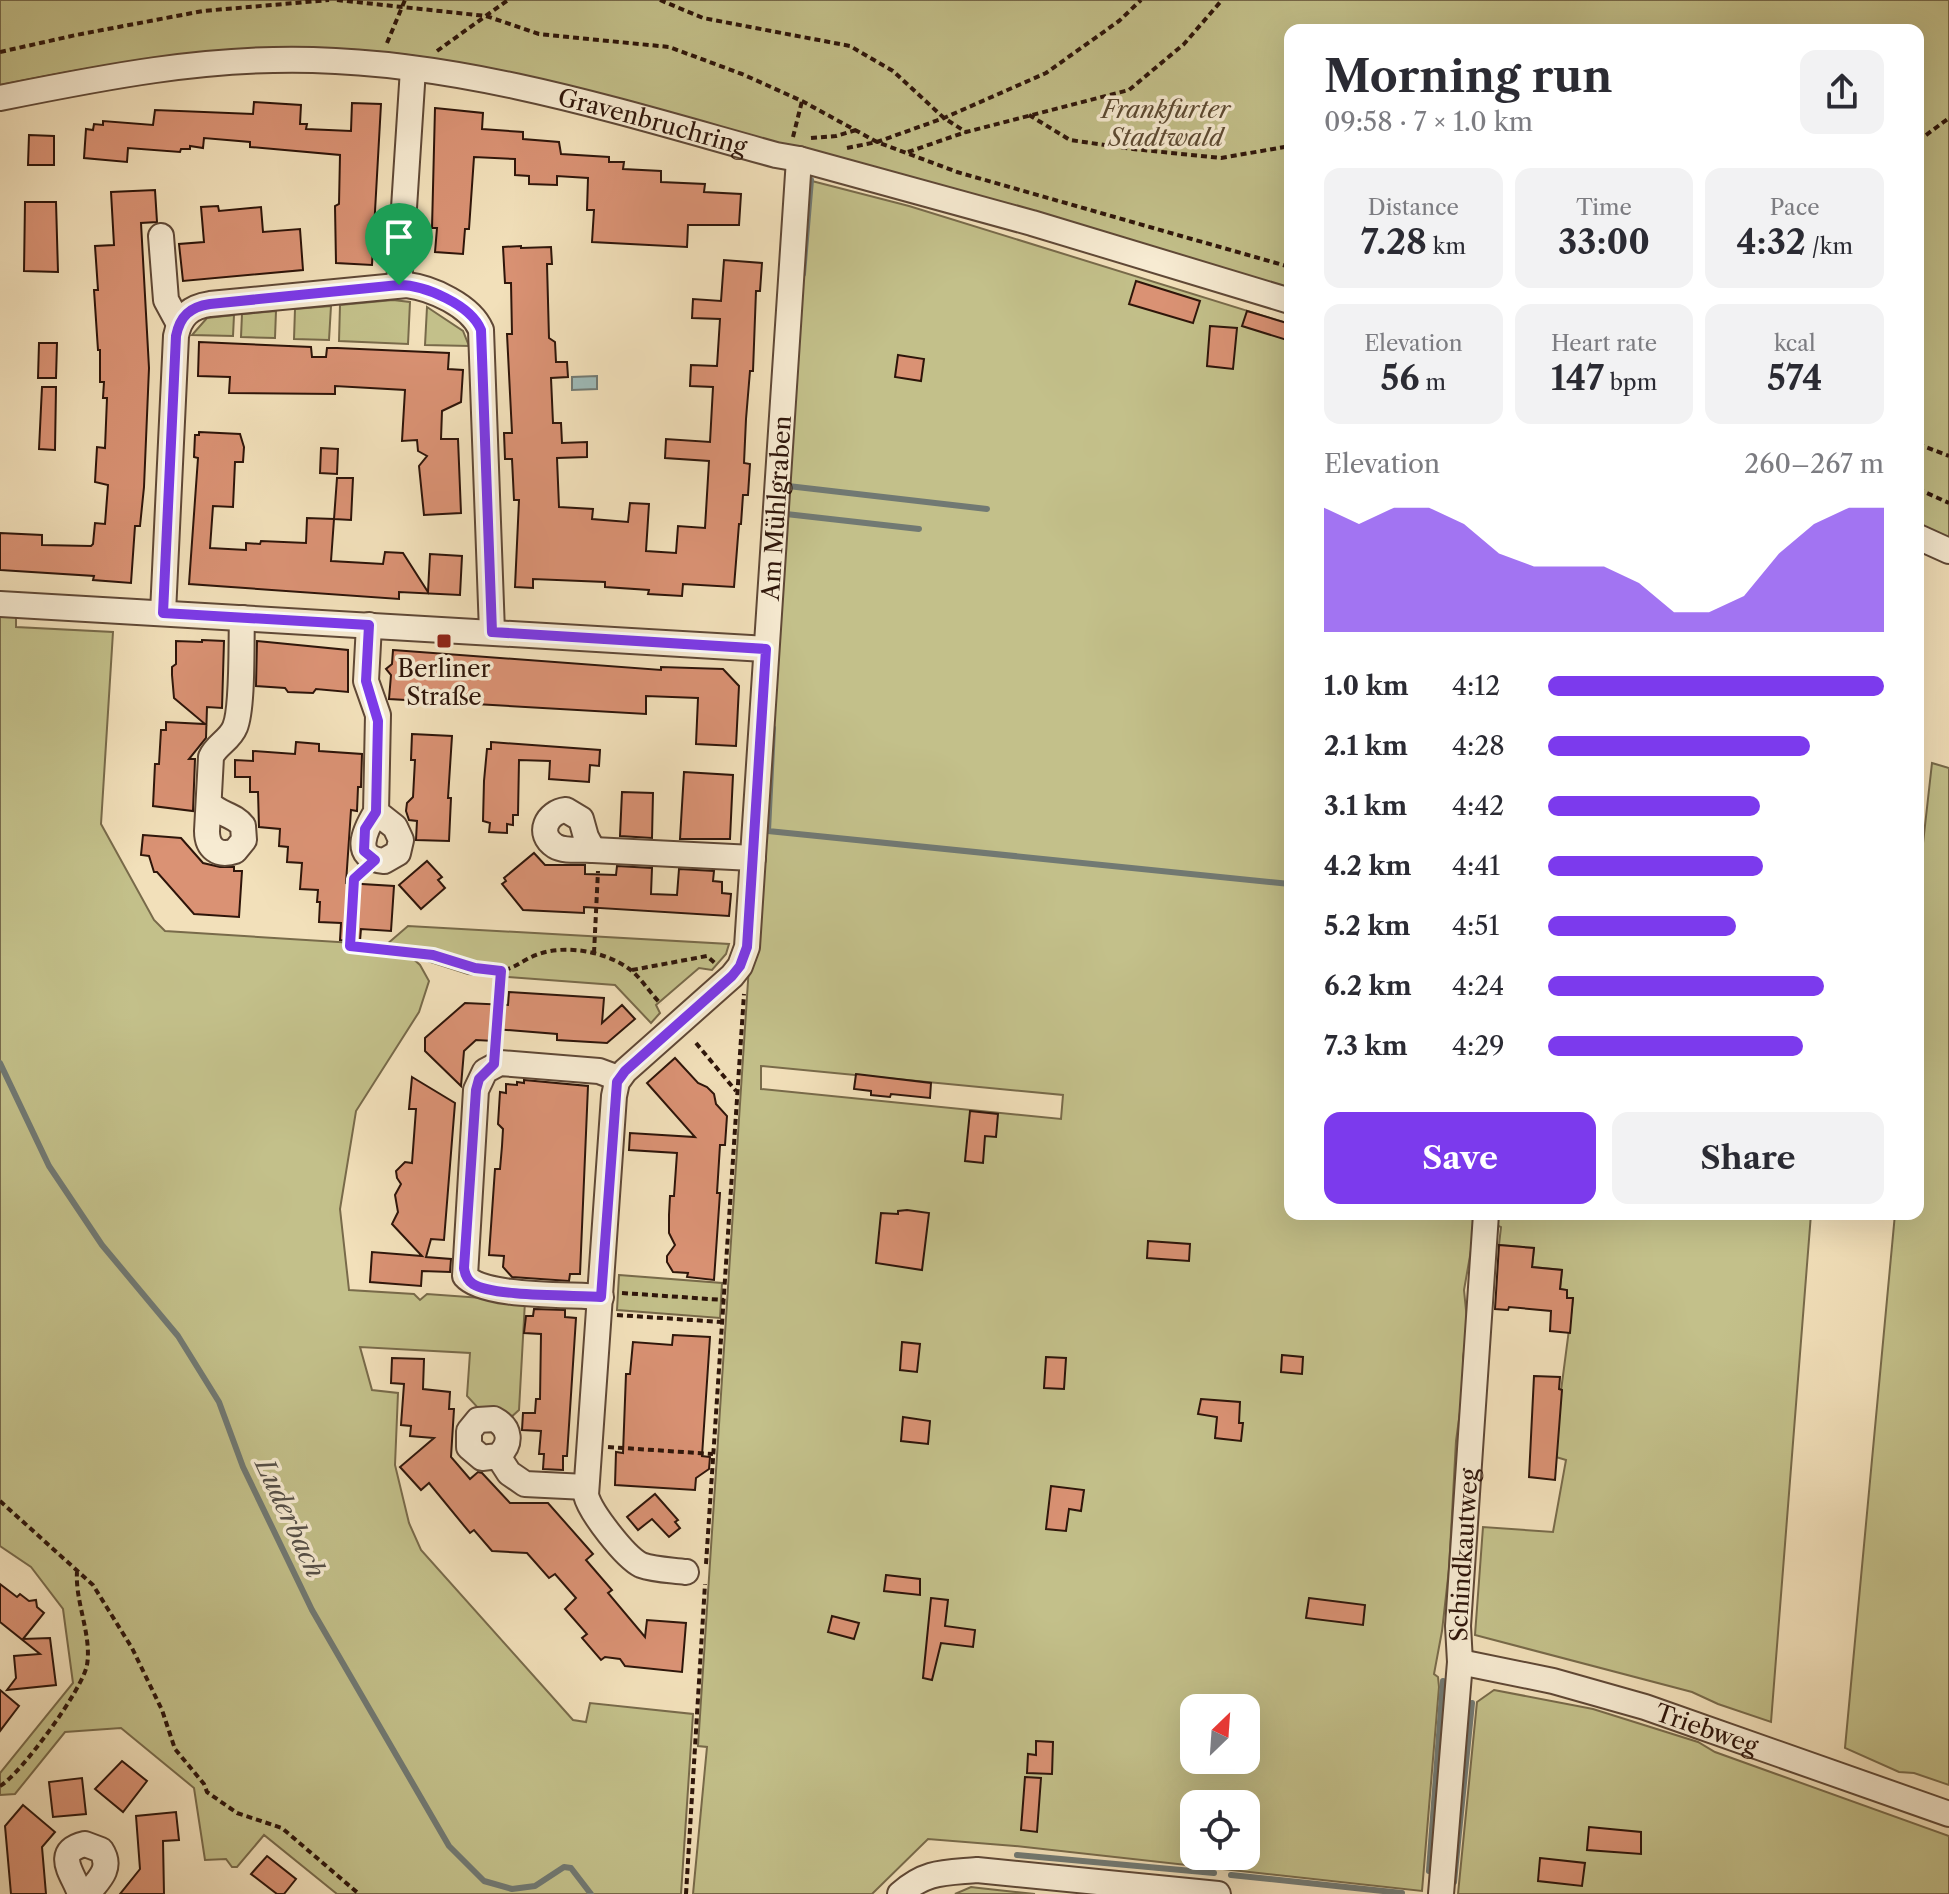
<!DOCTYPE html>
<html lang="en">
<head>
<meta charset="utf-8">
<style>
  body { margin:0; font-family:"Libre Caslon Text",serif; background:#f2f2f3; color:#2b2b33; height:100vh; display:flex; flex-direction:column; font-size:30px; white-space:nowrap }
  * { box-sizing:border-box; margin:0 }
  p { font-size:26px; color:#7c7c81 }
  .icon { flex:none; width:44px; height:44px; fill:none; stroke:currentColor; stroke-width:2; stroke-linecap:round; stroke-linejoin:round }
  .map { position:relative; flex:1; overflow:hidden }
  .sheet { position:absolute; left:1284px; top:24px; width:640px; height:1196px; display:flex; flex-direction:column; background:#fff; border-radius:16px; box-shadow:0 8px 32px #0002 }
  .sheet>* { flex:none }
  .needle { width:52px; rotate:25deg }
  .tools { position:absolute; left:1180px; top:1694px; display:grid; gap:16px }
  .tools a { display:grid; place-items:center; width:80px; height:80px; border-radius:16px; background:#fff; box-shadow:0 8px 32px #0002; font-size:40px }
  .pin { position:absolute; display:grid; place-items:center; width:68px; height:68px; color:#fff; margin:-82px -34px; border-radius:50% 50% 50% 0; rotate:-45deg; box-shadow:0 0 8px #0007 }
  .pin .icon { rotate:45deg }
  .round { display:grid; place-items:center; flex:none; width:84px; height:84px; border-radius:16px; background:#f2f2f3 }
  .overview { display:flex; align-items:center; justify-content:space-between; height:136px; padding:0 40px }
  h1 { font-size:44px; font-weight:700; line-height:60px }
  .figures { display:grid; grid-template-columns:repeat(3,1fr); gap:12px; height:136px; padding:8px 40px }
  .figures div { display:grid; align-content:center; border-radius:16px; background:#f2f2f3; text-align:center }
  .figures b { font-size:34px; font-weight:700 }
  .figures small { font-size:22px; font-weight:400 }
  .figures p { font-size:22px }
  .chart { height:224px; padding:16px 40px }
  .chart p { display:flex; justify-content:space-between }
  .chart svg { width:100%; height:144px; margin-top:8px; fill:#7c3aed; opacity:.7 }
  .button { display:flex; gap:16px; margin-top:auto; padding:16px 40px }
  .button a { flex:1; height:92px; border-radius:16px; background:#7c3aed; color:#fff; font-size:32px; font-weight:700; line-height:92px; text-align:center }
  .button a+a { background:#f2f2f3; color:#2b2b33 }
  ul { padding:0 40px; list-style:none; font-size:26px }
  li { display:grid; grid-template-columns:128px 96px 1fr; align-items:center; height:60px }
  li i { height:20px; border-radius:10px; background:#7c3aed }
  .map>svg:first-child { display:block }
  .green { fill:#c3c08a; stroke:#786a4a; stroke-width:2; fill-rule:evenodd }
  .water { fill:#9ebbb9; stroke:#717973; stroke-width:2 }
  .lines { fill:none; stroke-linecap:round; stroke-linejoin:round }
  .stream { stroke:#717973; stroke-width:6 }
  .building { fill:#da9274; stroke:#2e150a; stroke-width:2 }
  .minor-casing { stroke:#5f4836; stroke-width:28 }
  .path { stroke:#2e150a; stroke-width:4; stroke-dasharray:6 4; stroke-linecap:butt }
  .minor { stroke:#f7ebd2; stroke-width:24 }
  .route-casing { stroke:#fff; stroke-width:16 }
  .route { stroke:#7c3aed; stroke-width:10 }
  .poi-dot { fill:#8f2418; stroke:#f7ebd2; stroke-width:3 }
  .labels { text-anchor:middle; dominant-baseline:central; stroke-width:7; stroke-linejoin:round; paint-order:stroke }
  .park-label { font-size:24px; font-style:italic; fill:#5b4830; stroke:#f7ebd2 }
  .street-label { font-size:24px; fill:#2e150a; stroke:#f7ebd2 }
  .poi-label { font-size:24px; fill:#2e150a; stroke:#f7ebd2 }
  .water-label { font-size:26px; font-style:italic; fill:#554f47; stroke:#f7ebd2 }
</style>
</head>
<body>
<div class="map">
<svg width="1949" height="1894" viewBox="0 0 1949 1894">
  <rect width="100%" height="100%" fill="#f2e0ba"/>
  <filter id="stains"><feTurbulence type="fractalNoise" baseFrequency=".0025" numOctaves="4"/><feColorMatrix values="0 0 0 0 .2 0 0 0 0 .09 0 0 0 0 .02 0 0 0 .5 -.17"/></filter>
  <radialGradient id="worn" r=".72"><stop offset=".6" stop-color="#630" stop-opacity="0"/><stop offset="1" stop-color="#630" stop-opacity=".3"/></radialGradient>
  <g class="green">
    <path d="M0 0H1949V541L1918 527V30H1290V291C1085 231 881 170 675 117 574 91 474 59 370 51 245 41 122 60 0 85Z"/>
    <path d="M808 180 909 206 1290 324V1214H1473V1239L1464 1290 1468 1330 1463 1357V1390L1456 1441 1449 1569 1442 1631 1434 1674 1438 1677 1439 1687 1422 1891 1015 1846 928 1839 872 1894H693L707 1747 698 1746 749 966ZM761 1066 1063 1095 1061 1119 761 1089ZM1194 1708H1246V1760H1194ZM1194 1804H1246V1856H1194Z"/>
    <path d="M393 300 410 302 408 344 339 341 340 305Z"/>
    <path d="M331 306 329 340 294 339 295 309Z"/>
    <path d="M427 307 463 331 469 346 425 345Z"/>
    <path d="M276 311 275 338 241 337 242 314Z"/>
    <path d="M234 315 233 336 192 335 207 318Z"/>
    <path d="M0 613 16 614V627L113 632 101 824 154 920 165 931 386 945 408 926 729 944 726 954 712 970 699 968 656 1005 660 1013 651 1023 615 985 468 974 409 955 420 965 429 981 419 1012 356 1111 340 1209 349 1290 414 1294 420 1300 427 1294 525 1301 519 1410 509 1419 479 1409 467 1396 470 1353 360 1347 372 1390 398 1393 395 1465 409 1523 421 1550 573 1720 586 1722 590 1703 693 1714 681 1894H337L264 1835 237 1867H232L226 1859 205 1860 194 1788 121 1728 65 1732 15 1794 0 1795V1773L73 1683 63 1609 31 1567 0 1546Z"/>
    <path d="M1932 763 1949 768V1785L1914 1773 1899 1772 1845 1748 1895 1214H1918V888Z"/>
    <path d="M1492 1214H1811L1771 1722 1718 1704 1692 1692 1475 1635 1483 1527 1553 1532 1566 1460 1556 1457 1559 1406 1573 1299 1567 1298V1290L1560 1289 1562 1270 1532 1267 1534 1248 1499 1245 1501 1227 1492 1223Z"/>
    <path d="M619 1275 722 1283 720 1318 617 1310Z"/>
    <path d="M1494 1690 1593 1709 1698 1742 1715 1752 1949 1836V1894H1458L1477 1702Z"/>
    <path d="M971 1887 979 1888 1035 1894H955Z"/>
  </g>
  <path class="water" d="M597 376V389L572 390V377Z"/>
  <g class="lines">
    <g class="stream">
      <path d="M803 274 811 180"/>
      <path d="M788 486 987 509"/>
      <path d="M786 514 919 529"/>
      <path d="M773 728 768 831 1290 884"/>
      <path d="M0 1063 49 1166 102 1245 178 1336 219 1402 243 1467 312 1610 449 1846 484 1881 512 1889 535 1886 564 1867 571 1868 591 1894"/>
      <path d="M1017 1855 1214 1873"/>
      <path d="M1429 1871 1443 1681"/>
      <path d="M1231 1875 1402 1893"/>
      <path d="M1454 1882 1472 1703"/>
    </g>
  </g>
  <g class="building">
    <path d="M254 102 301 105 300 124H307L306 129 351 131 352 103 381 104 372 265 336 263 335 206 339 204 340 155 250 147V142L204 138 203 148 190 146V149H181L180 152 128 148 127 162 84 158 86 129 93 130 94 124 103 125V121L153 125 155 110 253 114Z"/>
    <path d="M435 108 483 113 482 129 523 132V139L559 142 561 154 609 157V162H624L623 169 661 171V182L705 184 704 192 741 194 739 225H688L687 247 592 242 594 210H587L588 178 557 176V185L529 184V176L515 175V159L474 157 469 229H465L463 254 435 252 437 228H432Z"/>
    <path d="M29 135 54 136V165H28Z"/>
    <path d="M155 190 157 222 141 223 149 368 144 487 140 526H135L131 583 93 580 94 576 0 570V533L42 535V545L91 546 93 544 95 523 105 524 108 485 95 482 97 447 105 448 107 398H103L104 382H100V350H98L94 290H98L95 246 114 245 111 192Z"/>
    <path d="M25 202H56L58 272 24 271Z"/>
    <path d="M218 206 219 211 261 207 263 232 300 229 303 270 183 281 179 244 204 242 201 207Z"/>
    <path d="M521 246V248L551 247 552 264H547L549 338 555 342 556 362H567L568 377 551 378 553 423H561L562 443 587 442V457L557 458 559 507 593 509 592 519 628 522 630 503 649 504 646 551 676 553 678 526 705 528 709 461 665 458 666 439 710 442 713 387 690 386 691 365 717 366 720 319 692 318 693 299 721 301 724 260 762 263 760 291H756L753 371H750L746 419 744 463 750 464 748 495H743L741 524H739L734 587 683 584 682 596 648 594 649 590 605 587V582L533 579V588L515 587 519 500H514L512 459H505L504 433H512L507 334H512L511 283H505L503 247Z"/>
    <path d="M1136 281 1200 301 1193 323 1129 304Z"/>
    <path d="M1247 311 1290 324V341L1242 326Z"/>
    <path d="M1210 326 1237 328 1233 369 1207 366Z"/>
    <path d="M199 342 311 347 312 357H326L327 348H337L449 353 448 369 463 370 461 402 442 411 441 439H458L461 513 424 515 419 466 427 456 418 451 417 440 402 441 405 390 335 386V394L229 393 230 377 198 376Z"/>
    <path d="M39 343H57L56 378H38Z"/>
    <path d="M898 355 924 359 921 381 895 377Z"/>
    <path d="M42 387H56L55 450 39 449Z"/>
    <path d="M199 432 240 434 244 447 243 462H235L233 507 213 506 210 548 246 550V543L260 544 261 541 306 543 307 518 334 519 331 561 383 564 385 552 403 553 428 592 430 554 462 556 460 595 399 592V599L189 584 198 458 194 457 195 435H199Z"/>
    <path d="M321 448 338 449 337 474 320 473Z"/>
    <path d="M337 478H353L351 520 334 519Z"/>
    <path d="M202 640 224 641 222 708 207 707 206 738 189 759H195L193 811 153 806 155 764H159L161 730H166V722L205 724 174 698 172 675V667L176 664V641L202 642Z"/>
    <path d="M257 641 348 650V692L316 689 313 693 288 692 285 688 256 686Z"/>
    <path d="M393 650 661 670V667L723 669 739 686 736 746 696 744 698 698 646 696V714L389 699 391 675 386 669 392 664Z"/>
    <path d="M412 734 452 736 448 798H451L449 841 416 840 417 821 409 820 406 811 407 803 413 797 415 760H411Z"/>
    <path d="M296 742 319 744V751L362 754 361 787H358L357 811 351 810 346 883 394 886 391 931 361 929 360 941 340 940 341 923 319 922 320 902H317L318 890 300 889 302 863 287 862 288 847 279 846 280 829 259 827 258 792H250V777H235V760L253 761V751L295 754Z"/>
    <path d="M491 742 600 750 599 766 590 765 589 782 549 779 550 761 519 760 518 815H513V825L507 824V833L489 832 490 823 483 821 484 781 487 749H491Z"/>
    <path d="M684 772 733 775 730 839H680Z"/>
    <path d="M622 792 653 793 652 838 620 836Z"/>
    <path d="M143 835 181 838 203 863 220 867H234V871H242L239 917 194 914 157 872H154L149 856 141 855Z"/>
    <path d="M534 853 545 865H585V874L616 875 617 866 652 868 651 894 677 895 679 869 714 871 713 881 722 882V893L731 894 729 916 584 907V913L523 910 502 884 506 881 504 878Z"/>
    <path d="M427 861 442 877 438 880 445 888 421 909 399 885Z"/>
    <path d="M509 992 604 998 602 1023 622 1005 635 1019 607 1043 557 1040V1034L494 1029V1041L476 1040 464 1051 461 1086 425 1051V1038L465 1003 508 1005Z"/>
    <path d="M675 1058 698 1083 707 1087 714 1094 716 1104 727 1116 725 1145H720L717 1193H720L714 1280 687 1277 688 1273 673 1272 667 1262V1256L675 1245 669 1233V1215L670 1196H674L677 1153 629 1150 630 1133 695 1137 647 1083Z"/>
    <path d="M856 1074 931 1083 930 1098 891 1094 890 1097 871 1095V1091L854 1089Z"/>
    <path d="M412 1077 455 1103 444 1240 431 1239 426 1257 451 1259 450 1272 422 1271 421 1286 370 1282 372 1252 422 1256 392 1224 398 1212 395 1195 401 1184 397 1178 396 1171 405 1162 412 1163 416 1109H409Z"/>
    <path d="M524 1080 588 1086 580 1274H570L569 1281 512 1277 503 1267 504 1256 489 1255 495 1169H500L502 1146 503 1129 498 1124 500 1092 506 1093V1084L517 1085V1082L524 1083Z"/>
    <path d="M970 1111 998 1114 996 1137 985 1136 983 1163 965 1161Z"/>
    <path d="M907 1210 929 1213 922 1270 876 1263 881 1213 898 1214V1211Z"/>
    <path d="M1148 1241 1190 1244 1189 1261 1147 1258Z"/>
    <path d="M1499 1245 1534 1248 1532 1267 1562 1270 1560 1289 1567 1290V1298H1573L1570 1333 1550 1331 1551 1311 1509 1307 1508 1310 1495 1309Z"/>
    <path d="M534 1309 565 1310V1317L576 1318 567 1456H563V1470L543 1469 544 1454H539L541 1431 522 1430 523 1413H535L536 1399H540L541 1334 524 1333 526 1316H533Z"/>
    <path d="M673 1335 710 1337 702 1456 710 1457 709 1469 696 1478 695 1490 615 1485 616 1452 623 1453 626 1374H630L633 1342 672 1345Z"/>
    <path d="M902 1342 920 1344 917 1372 900 1370Z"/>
    <path d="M1282 1355 1303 1357 1302 1374 1281 1372Z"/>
    <path d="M1046 1357 1066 1358 1064 1389 1044 1388Z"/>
    <path d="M392 1358 424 1359 423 1389 450 1392 449 1409H454L451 1457 470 1479 478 1472 482 1473 510 1503H548L593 1554 586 1560 612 1590 608 1593 645 1637 647 1620 686 1623 682 1672 625 1666 620 1659 605 1657 601 1660 582 1638 587 1634 565 1609 576 1598 555 1574 549 1578 527 1553 492 1551 474 1530 470 1533 429 1483 421 1490 400 1467 434 1438 410 1436 411 1426 401 1425 404 1384 391 1383Z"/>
    <path d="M1534 1376 1560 1377 1559 1389 1562 1390 1555 1480 1529 1477Z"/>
    <path d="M1201 1399 1240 1402 1239 1423H1243L1241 1441 1215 1438 1217 1417 1198 1414Z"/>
    <path d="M903 1417 930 1421 928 1444 901 1441Z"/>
    <path d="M1051 1486 1084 1490 1081 1511 1069 1509 1066 1531 1046 1529Z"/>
    <path d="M655 1494 678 1520 675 1522 680 1528 669 1537 652 1519 638 1530 627 1517Z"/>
    <path d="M886 1575 920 1579V1595L884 1591Z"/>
    <path d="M0 1584 17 1597 20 1594 29 1601 36 1600 37 1607 44 1613 23 1639 50 1638 56 1685 7 1690 16 1678 14 1656 40 1654 0 1622Z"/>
    <path d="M931 1598 948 1600 945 1626 975 1630 973 1647 941 1643 932 1680 923 1678Z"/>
    <path d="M1309 1598 1365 1605 1363 1625 1306 1618Z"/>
    <path d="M832 1616 859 1623 854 1639 828 1632Z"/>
    <path d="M0 1690 19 1706 0 1731Z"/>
    <path d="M1036 1741 1053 1742 1052 1774 1027 1773 1028 1754 1036 1755Z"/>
    <path d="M122 1761 147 1781 123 1812 95 1789Z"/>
    <path d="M1025 1777 1041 1778 1037 1832 1021 1830Z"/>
    <path d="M82 1778 86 1814 53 1817 49 1782Z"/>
    <path d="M23 1805 55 1832 42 1847 46 1894H11L5 1826Z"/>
    <path d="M176 1812 179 1840 163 1841 164 1894H120L140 1869 136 1816Z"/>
    <path d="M1589 1827 1641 1832V1854L1587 1850Z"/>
    <path d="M267 1856 296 1879 284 1894H277L251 1874Z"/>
    <path d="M1540 1858 1585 1863 1582 1886 1538 1881Z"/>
  </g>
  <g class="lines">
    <defs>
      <g id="minor">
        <path id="s1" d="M0 98C104 77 206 57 313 60 472 64 624 113 776 155L799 159 1032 223 1290 301"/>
        <path d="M161 236 166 300 179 324"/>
        <path d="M399 285 413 69"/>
        <path d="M1918 537 1949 551"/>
        <path d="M0 604 766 649"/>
        <path d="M163 613 176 336C180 316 190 307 210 304L407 285C432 288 471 306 481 330L492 632"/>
        <path d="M369 625 366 681 378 715 376 812 395 827 401 840 398 853 384 861C351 858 365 830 376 812"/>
        <path d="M209 803C219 815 234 814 243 826L244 840 235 851C218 857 207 848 207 831L211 757C216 745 230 740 235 727 243 708 241 642 242 618"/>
        <path d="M566 810 581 819 586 837 593 850C581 849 565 852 555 846 536 834 547 812 566 810Z"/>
        <path d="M593 850 753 858"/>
        <path d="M601 1297C570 1294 484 1298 465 1276L476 1090 485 1071 500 1063 599 1071 618 1078"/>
        <path d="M498 1456C512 1444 511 1428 494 1419L478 1420 469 1431V1447L482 1458 498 1456 509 1473 525 1484 586 1487"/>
        <path id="s2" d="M686 1572C671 1570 655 1570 641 1565 625 1557 590 1512 586 1495L614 1096 617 1082 625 1071 732 976 740 966 747 947 799 159"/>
        <path id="s3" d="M1460 1662 1553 1681 1645 1707 1949 1814"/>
        <path d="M80 1894C75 1876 51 1852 85 1844L101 1850C113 1868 99 1880 87 1894"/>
        <path d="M900 1894C926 1871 944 1873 977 1870L1218 1894"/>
        <path id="s4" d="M1441 1894 1460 1662 1458 1626 1486 1214"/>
      </g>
    </defs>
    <use href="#minor" class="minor-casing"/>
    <g class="path">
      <path d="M337 0 486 16 539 34 669 47 742 74 802 101 877 142 957 172 1290 267"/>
      <path d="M660 0 703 18 850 46 893 71 944 118 966 132"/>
      <path d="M387 43 405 0"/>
      <path d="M437 51 508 0"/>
      <path d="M0 52 76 35 203 11 329 0"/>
      <path d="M1029 115 1070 140 1133 149 1221 158 1290 146"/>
      <path d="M793 137 802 101"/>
      <path d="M811 138 836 136 856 130"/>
      <path d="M1918 141 1949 118"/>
      <path d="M847 148 877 142 944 118 1046 73 1119 21 1141 0"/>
      <path d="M908 152 966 132 1129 90 1184 44 1222 0"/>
      <path d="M1918 444 1949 456"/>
      <path d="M1918 489 1949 503"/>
      <path d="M358 875 354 879 350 946C378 948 408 948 435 955 453 960 470 968 488 970 514 973 518 961 539 954 567 944 610 952 633 972 643 981 651 994 661 1004"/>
      <path d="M594 953 598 871"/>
      <path d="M632 970 707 956 717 965"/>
      <path d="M696 1043 736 1091"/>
      <path d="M495 1044 501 971"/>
      <path d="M622 1293 724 1300"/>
      <path d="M617 1315 722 1322"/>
      <path d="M608 1447 713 1454"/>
      <path d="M0 1501 93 1585 132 1648 162 1710 175 1749 204 1784 207 1792 237 1813 282 1828 359 1894"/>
      <path d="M706 1564 744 994"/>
      <path d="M0 1786C20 1775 83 1689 87 1665 92 1635 75 1602 77 1572"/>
      <path d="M686 1894 705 1584"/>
    </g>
    <use href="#minor" class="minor"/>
  </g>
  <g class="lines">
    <defs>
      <path id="route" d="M399 285C425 285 471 305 481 330L492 632 766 649 747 947 740 966 732 976 625 1071 617 1082 601 1297C574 1295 493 1297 473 1284 467 1280 465 1275 464 1268L476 1090 479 1079 494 1064 501 971 475 968 433 955 350 946 354 879 375 860 364 851 365 829 376 812 378 721 366 681 369 625 163 613 176 336C180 316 190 307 210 304Z"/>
    </defs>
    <use href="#route" class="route-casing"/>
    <use href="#route" class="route"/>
  </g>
  <rect class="poi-dot" x="436" y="633" width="16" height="16" rx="4"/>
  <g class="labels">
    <g class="park-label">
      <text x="1166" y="109">Frankfurter<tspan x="1166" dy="28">Stadtwald</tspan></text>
    </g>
    <g class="street-label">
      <text stroke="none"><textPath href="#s1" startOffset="662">Gravenbruchring</textPath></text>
      <text stroke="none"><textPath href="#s2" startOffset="1180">Am Mühlgraben</textPath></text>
      <text stroke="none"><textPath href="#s4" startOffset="340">Schindkautweg</textPath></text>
      <text stroke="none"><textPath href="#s3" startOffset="256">Triebweg</textPath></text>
    </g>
    <g class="poi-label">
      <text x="444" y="668">Berliner<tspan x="444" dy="28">Straße</tspan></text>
    </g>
    <g class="water-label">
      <text transform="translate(290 1518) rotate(65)">Luderbach</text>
    </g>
  </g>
  <rect width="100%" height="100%" filter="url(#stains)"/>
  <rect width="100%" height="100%" fill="url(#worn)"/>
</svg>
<div class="tools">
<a><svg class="needle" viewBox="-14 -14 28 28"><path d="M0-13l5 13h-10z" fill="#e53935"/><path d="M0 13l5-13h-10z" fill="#7c7c81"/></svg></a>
<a><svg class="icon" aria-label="locate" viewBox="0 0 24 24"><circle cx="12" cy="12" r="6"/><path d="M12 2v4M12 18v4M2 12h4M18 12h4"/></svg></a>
</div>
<div class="pin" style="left:399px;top:285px;background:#1e9e55"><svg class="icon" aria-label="arrive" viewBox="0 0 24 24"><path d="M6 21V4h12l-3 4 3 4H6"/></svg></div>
<section class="sheet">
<div class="overview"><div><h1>Morning run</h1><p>09:58 · 7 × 1.0 km</p></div><a class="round"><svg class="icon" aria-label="share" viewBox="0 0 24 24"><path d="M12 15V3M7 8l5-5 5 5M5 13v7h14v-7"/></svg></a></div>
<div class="figures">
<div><p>Distance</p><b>7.28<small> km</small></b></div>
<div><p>Time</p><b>33:00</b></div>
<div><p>Pace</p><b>4:32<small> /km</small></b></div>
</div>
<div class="figures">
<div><p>Elevation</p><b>56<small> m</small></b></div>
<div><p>Heart rate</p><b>147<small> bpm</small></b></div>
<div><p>kcal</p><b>574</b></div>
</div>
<div class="chart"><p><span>Elevation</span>260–267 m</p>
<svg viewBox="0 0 160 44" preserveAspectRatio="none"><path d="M0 44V6L10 11L20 6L30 6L40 11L50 20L60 24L70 24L80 24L90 29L100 38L110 38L120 33L130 20L140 11L150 6L160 6V44z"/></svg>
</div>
<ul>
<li><b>1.0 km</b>4:12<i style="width:100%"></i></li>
<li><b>2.1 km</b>4:28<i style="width:78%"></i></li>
<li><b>3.1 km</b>4:42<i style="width:63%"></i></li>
<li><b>4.2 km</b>4:41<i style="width:64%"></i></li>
<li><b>5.2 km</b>4:51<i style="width:56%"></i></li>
<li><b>6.2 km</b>4:24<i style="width:82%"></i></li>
<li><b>7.3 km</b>4:29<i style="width:76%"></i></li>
</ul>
<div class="button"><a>Save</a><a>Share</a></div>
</section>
</div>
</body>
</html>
